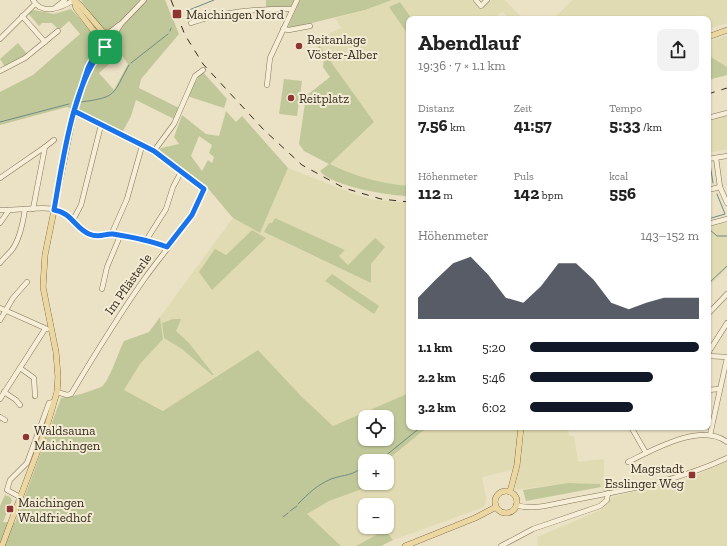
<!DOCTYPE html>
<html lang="de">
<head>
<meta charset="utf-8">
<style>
  body { margin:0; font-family:"Zilla Slab",serif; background:#f2f2f2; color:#222; height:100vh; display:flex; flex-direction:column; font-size:15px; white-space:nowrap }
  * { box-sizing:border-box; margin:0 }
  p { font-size:13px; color:#767676 }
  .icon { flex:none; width:22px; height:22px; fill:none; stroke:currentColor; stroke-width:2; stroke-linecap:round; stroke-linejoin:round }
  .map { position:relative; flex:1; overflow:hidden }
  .panel { position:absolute; left:406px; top:16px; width:305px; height:414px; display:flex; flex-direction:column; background:#fff; border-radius:8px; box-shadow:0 1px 3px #0004 }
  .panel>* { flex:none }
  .fabs { position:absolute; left:358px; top:410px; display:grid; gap:8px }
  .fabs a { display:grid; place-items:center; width:36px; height:36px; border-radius:8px; background:#fff; box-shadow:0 1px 3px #0004; font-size:20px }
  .pin { position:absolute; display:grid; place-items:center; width:34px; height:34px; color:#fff; margin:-17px; border-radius:8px; box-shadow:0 2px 6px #0006 }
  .round { display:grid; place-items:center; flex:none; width:42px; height:42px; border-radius:8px; background:#f2f2f2 }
  .headline { display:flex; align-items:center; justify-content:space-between; height:68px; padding:0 12px }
  h1 { font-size:22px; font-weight:700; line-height:30px }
  .figures { display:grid; grid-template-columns:repeat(3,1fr); gap:6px; height:68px; padding:4px 12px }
  .figures div { display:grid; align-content:center }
  .figures b { font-size:17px; font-weight:700 }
  .figures small { font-size:11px; font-weight:400 }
  .figures p { font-size:11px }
  .chart { height:112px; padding:8px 12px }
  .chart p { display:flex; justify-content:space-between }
  .chart svg { width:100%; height:72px; margin-top:4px; fill:#111827; opacity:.7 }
  ul { padding:0 12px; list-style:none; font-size:13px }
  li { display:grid; grid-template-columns:64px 48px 1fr; align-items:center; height:30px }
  li i { height:10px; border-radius:5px; background:#111827 }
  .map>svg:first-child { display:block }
  .farmland { fill:#e0dbb2; fill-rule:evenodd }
  .green { fill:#c0c899; fill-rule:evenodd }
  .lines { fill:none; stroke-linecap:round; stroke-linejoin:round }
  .stream { stroke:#6d8c86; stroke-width:1 }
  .minor-casing { stroke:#84735c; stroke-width:5.5 }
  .major-casing { stroke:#524230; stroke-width:6 }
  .minor { stroke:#f6eed7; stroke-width:4.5 }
  .major { stroke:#ebd79f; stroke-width:5.5 }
  .rail { stroke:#352b1f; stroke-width:1; stroke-dasharray:7 7; stroke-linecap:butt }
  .route-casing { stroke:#fff; stroke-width:8 }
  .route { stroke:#1a73e8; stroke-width:5 }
  .poi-dot { fill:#8f3531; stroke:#f3ebd3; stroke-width:1.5 }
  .labels { text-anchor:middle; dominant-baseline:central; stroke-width:4; stroke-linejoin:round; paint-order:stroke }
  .poi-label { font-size:13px; fill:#352b1f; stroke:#f3ebd3; text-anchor:start }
  .street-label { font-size:13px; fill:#352b1f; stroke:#f3ebd3 }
</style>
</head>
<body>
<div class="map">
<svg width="727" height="546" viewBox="0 0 727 546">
  <rect width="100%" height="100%" fill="#ebe1c4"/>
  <g class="farmland">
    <path d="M392 0H474L481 8 491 0H505L523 19H506L507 16 503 12 498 14 499 19H412L400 2 389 7 409 36V186L384 183 357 176 330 164 374 122 316 40 341 28 335 18 365 10Z"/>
    <path d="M573 0H727V23L708 29V19H553Z"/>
    <path d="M727 35V67L708 55V42Z"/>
    <path d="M727 115V149L708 153V120Z"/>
    <path d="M288 168 354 194 374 200 409 203V393L333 426 301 396 258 350 164 411 124 390 140 364 163 339 160 317 233 218 260 233ZM275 218 345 250 339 256 348 265 375 239 385 247 371 264V283L282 241 272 223ZM252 230 212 290 215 250 226 255Z"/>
    <path d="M727 223V268L708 288V227Z"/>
    <path d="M423 427H520L515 469 482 477 486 497 485 506 481 508 393 540 384 530 356 546H341L306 514 329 501 365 488 368 483H387L386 461 424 430ZM365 505H387V527H365Z"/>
    <path d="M525 427H568L569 436H574L578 462 604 459V489L611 492 603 491 600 484 568 483 515 490Z"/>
    <path d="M727 461V546H538L537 537 601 510 612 497 668 484H678Z"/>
  </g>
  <g class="green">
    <path d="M81 0H165L179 34 141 79 139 88 179 108 174 119 136 100 131 116 122 133 67 107 0 125V92L33 75 80 34 69 21 59 30 52 23H42L39 26 28 13 34 10 54 14 71 9 95 35 102 28ZM121 54 128 64 114 90 99 73Z"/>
    <path d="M266 0H295L291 7H266Z"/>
    <path d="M300 0H392L365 10 291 28 288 27Z"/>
    <path d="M400 2 412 19H409V36L389 7Z"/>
    <path d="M18 43 27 54 5 67 0 59Z"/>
    <path d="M319 45 374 122 330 164C356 177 380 183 409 186V196C390 196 331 186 320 171L329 164 304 151 299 144 306 96 330 77 323 67 324 59 318 48Z"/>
    <path d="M708 55 727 67V75L708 80Z"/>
    <path d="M202 71 227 99 224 108 187 96Z"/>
    <path d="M284 79 302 81 297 116 279 114Z"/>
    <path d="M226 111 236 122 242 116 288 168 260 233 233 218 206 186H202L158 153 161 148 179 144 174 137 182 115 206 134 219 136ZM199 136 212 145 209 153 214 157 212 163 208 160 202 171 191 156Z"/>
    <path d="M275 218 345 250 339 256 348 265 375 238 385 247 371 264V283L264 232 269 223H272Z"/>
    <path d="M252 230 266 238 212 290 199 272 215 249 226 255Z"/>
    <path d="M332 274 379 306 374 314 325 281Z"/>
    <path d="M160 317 163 339 140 364 124 390 163 411 258 350 301 396 333 426 409 393V427H423L424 430 386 461H365V483H368L365 488 329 501 307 514 341 546H0V506L5 495 10 497 12 500 3 522 15 523 61 398C75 396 89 392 101 387 109 383 119 350 124 341L149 332ZM365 417H387V439H365Z"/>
    <path d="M173 319H181L176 331 189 343 214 375H212L182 349 164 338 162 323Z"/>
    <path d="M568 483 600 484 601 487 526 501 523 490Z"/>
    <path d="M385 530 393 540 381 546H356Z"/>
  </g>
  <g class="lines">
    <g class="stream">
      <path d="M189 10 214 0"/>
      <path d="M170 31 171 28"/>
      <path d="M131 63 168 34"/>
      <path d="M81 102C118 97 112 95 129 65"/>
      <path d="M0 122 69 104"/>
      <path d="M710 164 713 183"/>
      <path d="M708 219 725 214 717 194"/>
      <path d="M709 229 717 236H727"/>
      <path d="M708 284 727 266"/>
      <path d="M384 457 421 427"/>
      <path d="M369 461 375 456 381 460"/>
      <path d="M298 504C309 493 317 485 331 479 345 474 352 477 365 465"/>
      <path d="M290 511 297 506"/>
      <path d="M283 517 288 513"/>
    </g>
    <defs>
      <g id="minor">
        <path d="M33 0C42 16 61 8 74 0"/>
        <path d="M476 0 481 6 487 0"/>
        <path d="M56 7 65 0"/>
        <path d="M22 16 45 42"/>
        <path d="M191 23C224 11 257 9 291 9"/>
        <path d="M283 29 289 30 310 26"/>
        <path d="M110 32 119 25"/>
        <path d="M114 35 121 24 144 0"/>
        <path d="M0 39 35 4"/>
        <path d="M0 71 25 58 58 31"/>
        <path d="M267 85 270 58 297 0"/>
        <path d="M708 118 727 113"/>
        <path d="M154 151 174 124 195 76 203 70"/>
        <path d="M716 158 720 187 727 203"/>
        <path d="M708 159 727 156"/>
        <path d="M0 178 45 147"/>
        <path d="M708 190 720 187"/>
        <path d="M33 209 45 147 54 140"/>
        <path d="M0 210C17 211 46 205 61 211 74 217 80 232 93 235 101 237 107 233 114 234 134 238 147 239 167 247"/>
        <path d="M73 220 81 205 101 125"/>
        <path d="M0 223 9 210"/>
        <path d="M708 224 727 219"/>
        <path d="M112 233 127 199 142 146"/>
        <path d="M147 239 166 209 173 187 181 172"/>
        <path d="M0 263C3 259 7 255 11 251 20 240 23 223 25 209"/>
        <path d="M102 289 107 267 120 236"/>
        <path d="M0 308 47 329"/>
        <path d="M708 314 727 294"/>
        <path d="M0 320 13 298 27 282"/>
        <path d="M708 353 727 323"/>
        <path d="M708 356 727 357"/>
        <path d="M20 368 34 378 35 396"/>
        <path d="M708 390 719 389"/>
        <path d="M4 392 16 400 20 405"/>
        <path d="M57 392 67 395 71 394C95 354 119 315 145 278 166 249 191 222 204 189L154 151 74 111"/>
        <path d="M0 399 45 329"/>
        <path d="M0 417 5 420"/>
        <path d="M631 427 646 453"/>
        <path d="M710 435 727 358"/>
        <path d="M628 462C653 450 701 422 727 442"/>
        <path d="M20 497 7 490 10 480 27 463 49 403 54 402"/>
        <path d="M516 505C534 511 557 503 574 500 627 490 678 481 727 458"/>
        <path d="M501 546 533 529 600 506 607 500 608 493"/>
      </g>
      <g id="major">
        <path d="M74 0 76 8 99 38"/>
        <path d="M74 0 80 5 103 32"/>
        <circle cx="107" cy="40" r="8"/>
        <path d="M708 37 727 30"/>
        <circle cx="506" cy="502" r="11"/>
        <path d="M510 492 517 465 521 427"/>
        <path d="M2 546 47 426 57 392 58 377 56 352 43 287 45 255 74 111 88 68 100 44"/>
        <path d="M405 546 475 518 496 507"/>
      </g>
    </defs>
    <use href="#minor" class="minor-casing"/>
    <use href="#major" class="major-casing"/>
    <use href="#minor" class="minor"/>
    <use href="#major" class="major"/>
    <g class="rail">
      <path d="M171 0 185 35 203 64 264 130 302 165 344 188 381 199 409 202"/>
      <path d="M708 94 727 88"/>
    </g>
  </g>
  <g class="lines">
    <defs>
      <path id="route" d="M105 47C73 79 62 166 54 210 71 212 75 228 89 234 100 239 105 233 113 234 132 237 149 240 167 247L192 215 204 189 154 151 74 111 88 68 100 44 105 47"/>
    </defs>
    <use href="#route" class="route-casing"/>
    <use href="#route" class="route"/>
  </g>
  <g class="poi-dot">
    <rect x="172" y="9" width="10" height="10" rx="2"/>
    <circle cx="299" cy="46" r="4"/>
    <circle cx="291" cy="98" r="4"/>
    <circle cx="26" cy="437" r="4"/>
    <rect x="688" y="471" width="8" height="8" rx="2"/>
    <rect x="6" y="505" width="8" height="8" rx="2"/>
  </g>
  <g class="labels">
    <g class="poi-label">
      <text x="186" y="14">Maichingen Nord</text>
      <text x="307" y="39">Reitanlage<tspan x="307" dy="15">Vöster-Alber</tspan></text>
      <text x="299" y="98">Reitplatz</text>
      <text x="34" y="430">Waldsauna<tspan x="34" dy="15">Maichingen</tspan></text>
      <text x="684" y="468" text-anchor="end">Magstadt<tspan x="684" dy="15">Esslinger Weg</tspan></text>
      <text x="18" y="502">Maichingen<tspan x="18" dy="15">Waldfriedhof</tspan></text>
    </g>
    <g class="street-label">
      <text transform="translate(128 284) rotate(-55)">Im Pflästerle</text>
    </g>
  </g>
</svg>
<div class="fabs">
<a><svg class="icon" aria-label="locate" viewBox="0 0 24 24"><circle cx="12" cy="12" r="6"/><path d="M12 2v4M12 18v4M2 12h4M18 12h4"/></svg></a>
<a>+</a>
<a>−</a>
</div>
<div class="pin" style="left:105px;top:47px;background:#1e9e55"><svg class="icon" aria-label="arrive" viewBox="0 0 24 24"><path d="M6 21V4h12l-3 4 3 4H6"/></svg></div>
<section class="panel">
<div class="headline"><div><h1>Abendlauf</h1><p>19:36 · 7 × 1.1 km</p></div><a class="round"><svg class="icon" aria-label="share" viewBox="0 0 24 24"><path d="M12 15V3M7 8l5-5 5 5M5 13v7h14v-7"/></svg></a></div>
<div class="figures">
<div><p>Distanz</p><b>7.56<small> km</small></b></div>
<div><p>Zeit</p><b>41:57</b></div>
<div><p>Tempo</p><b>5:33<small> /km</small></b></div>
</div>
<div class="figures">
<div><p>Höhenmeter</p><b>112<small> m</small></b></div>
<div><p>Puls</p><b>142<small> bpm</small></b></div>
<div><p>kcal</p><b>556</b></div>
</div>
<div class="chart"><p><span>Höhenmeter</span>143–152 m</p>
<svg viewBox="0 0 160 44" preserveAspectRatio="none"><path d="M0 44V31L10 20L20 10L30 6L40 17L50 31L60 34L70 24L80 10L90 10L100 20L110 34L120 38L130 34L140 31L150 31L160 31V44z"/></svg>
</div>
<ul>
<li><b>1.1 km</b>5:20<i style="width:100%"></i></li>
<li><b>2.2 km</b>5:46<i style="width:73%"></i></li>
<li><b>3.2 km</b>6:02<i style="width:61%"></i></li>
</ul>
</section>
</div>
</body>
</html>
